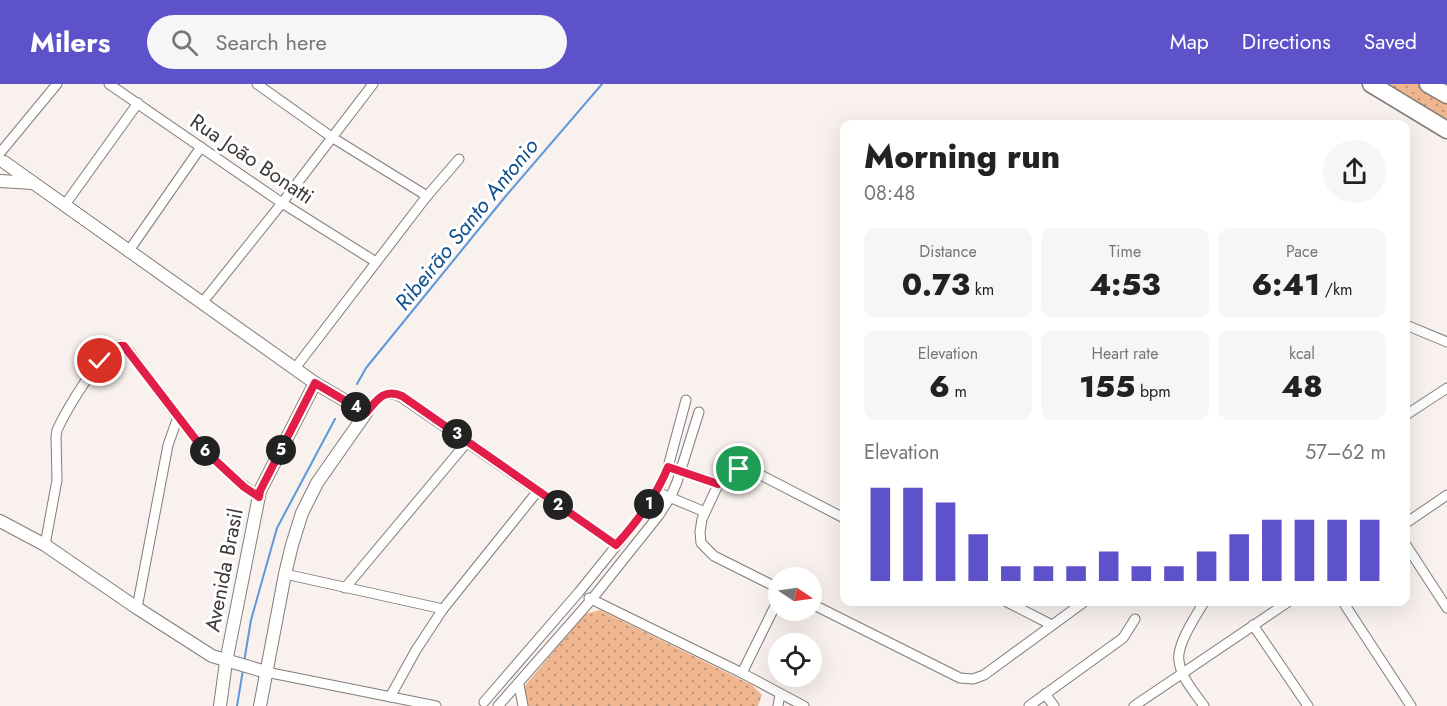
<!DOCTYPE html>
<html lang="en">
<head>
<meta charset="utf-8">
<style>
  body { margin:0; font-family:Jost,sans-serif; background:#f6f6f6; color:#222; height:100vh; display:flex; flex-direction:column; font-size:22px; white-space:nowrap }
  * { box-sizing:border-box; margin:0 }
  p { font-size:20px; color:#767676 }
  .icon { flex:none; width:33px; height:33px; fill:none; stroke:currentColor; stroke-width:2; stroke-linecap:round; stroke-linejoin:round }
  .map { position:relative; flex:1; overflow:hidden }
  .sheet { position:absolute; left:840px; top:36px; width:570px; height:486px; display:flex; flex-direction:column; background:#fff; border-radius:12px; box-shadow:0 6px 24px #0002 }
  .sheet>* { flex:none }
  .needle { width:39px; rotate:103deg }
  .buttons { position:absolute; left:768px; top:483px; display:grid; gap:12px }
  .buttons a { display:grid; place-items:center; width:54px; height:54px; border-radius:50%; background:#fff; box-shadow:0 6px 24px #0002; font-size:30px }
  .pin { position:absolute; display:grid; place-items:center; width:51px; height:51px; color:#fff; margin:-26px; border:3px solid #fff; border-radius:50%; box-shadow:0 2px 6px #0007 }
  .km { position:absolute; width:30px; height:30px; margin:-15px; border-radius:50%; background:#222; color:#fff; font-size:16px; line-height:30px; text-align:center }
  .round { display:grid; place-items:center; flex:none; width:63px; height:63px; border-radius:32px; background:#f6f6f6 }
  .headline { display:flex; align-items:center; justify-content:space-between; height:102px; padding:0 24px }
  h1 { font-size:33px; font-weight:800; line-height:45px }
  .figures { display:grid; grid-template-columns:repeat(3,1fr); gap:9px; height:102px; padding:6px 24px }
  .figures div { display:grid; align-content:center; border-radius:12px; background:#f6f6f6; text-align:center }
  .figures b { font-size:30px; font-weight:800 }
  .figures small { font-size:16px; font-weight:400 }
  .figures p { font-size:16px }
  .chart { height:168px; padding:12px 24px }
  .chart p { display:flex; justify-content:space-between }
  .chart svg { width:100%; height:108px; margin-top:6px; stroke:#5e52cb; stroke-width:6 }
  header { display:flex; align-items:center; gap:36px; box-sizing:border-box; height:84px; padding:0 30px; background:#5e52cb; color:#fff }
  header strong { font-size:28px }
  nav { display:flex; gap:33px; margin-inline-start:auto; font-size:21px }
  .search { width:420px; height:54px; background:#f6f6f6; display:flex; align-items:center; gap:15px; box-sizing:border-box; padding:0 21px; border-radius:33px; color:#767676; font-size:22px }
  .map>svg:first-child { display:block }
  .grass { fill:url(#grass-dots) }
  .lines { fill:none; stroke-linecap:round; stroke-linejoin:round }
  .stream { stroke:#5c98db; stroke-width:2 }
  .street-casing { stroke:#827c78; stroke-width:11 }
  .secondary-casing { stroke:#827c78; stroke-width:14 }
  .highway-casing { stroke:#827c78; stroke-width:19 }
  .street { stroke:#fff; stroke-width:9 }
  .secondary { stroke:#fff; stroke-width:12 }
  .highway { stroke:#fff; stroke-width:16 }
  .route-casing { stroke:#fff; stroke-width:12 }
  .route { stroke:#e11d48; stroke-width:8 }
  .labels { text-anchor:middle; dominant-baseline:central; stroke-width:6; stroke-linejoin:round; paint-order:stroke }
  .street-label { font-size:21px; fill:#3c3938; stroke:#fff }
  .water-label { font-size:22px; font-style:italic; fill:#12528f; stroke:#fff }
</style>
</head>
<body>
<header>
<strong>Milers</strong>
<div class="search"><svg class="icon" aria-label="search" viewBox="0 0 24 24"><circle cx="10" cy="10" r="6"/><path d="M15 15l6 6"/></svg>Search here</div>
<nav><a>Map</a><a>Directions</a><a>Saved</a></nav>
</header>
<div class="map">
<svg width="1447" height="622" viewBox="0 0 1447 622">
  <defs>
    <pattern id="grass-dots" width="8" height="8" patternUnits="userSpaceOnUse" patternTransform="scale(1.5)"><rect width="8" height="8" fill="#f0b68f"/><path d="M2 2h.1M6 6h.1" fill="none" stroke="#c49576" stroke-width="1.8" stroke-linecap="round"/></pattern>
  </defs>
  <rect width="100%" height="100%" fill="#f8f1ed"/>
  <g class="grass">
    <path d="M1381 0H1420L1447 17V40Z"/>
    <path d="M600 526 752 601 762 611 758 622H526L523 604 585 530Z"/>
  </g>
  <g class="lines">
    <g class="stream">
      <path d="M357 300 366 284 505 113 602 0"/>
      <path d="M244 578 251 536 277 444 335 335"/>
      <path d="M237 622 243 586"/>
    </g>
    <defs>
      <g id="street">
        <path d="M109 0 282 119 376 178"/>
        <path d="M257 0 333 54 427 112 459 75"/>
        <path d="M0 69 57 0"/>
        <path d="M64 122 138 19"/>
        <path d="M128 168 201 63"/>
        <path d="M202 219 282 119 373 0"/>
        <path d="M1406 241 1447 258"/>
        <path d="M296 283 427 112"/>
        <path d="M366 329C377 316 383 304 401 313L616 461"/>
        <path d="M1406 331 1447 304"/>
        <path d="M676 385 718 400"/>
        <path d="M657 408 705 428"/>
        <path d="M1406 439 1447 411"/>
        <path d="M45 461 57 396 56 353 57 346C66 327 101 266 120 261L129 267C169 321 203 374 259 413"/>
        <path d="M1406 461 1447 524"/>
        <path d="M285 490 443 525"/>
        <path d="M345 504 468 357"/>
        <path d="M778 504 714 472 701 459 700 448 702 435 724 388 739 385 755 388 844 434"/>
        <path d="M589 514 742 589 804 622"/>
        <path d="M1007 518 1052 541"/>
        <path d="M1204 518C1196 532 1176 561 1179 577 1181 594 1195 609 1204 622"/>
        <path d="M1343 518 1411 622"/>
        <path d="M812 520 960 594 973 595 984 591 1084 518"/>
        <path d="M137 524 168 361 178 333"/>
        <path d="M1253 541 1308 622"/>
        <path d="M266 588 436 622"/>
        <path d="M742 589 778 516"/>
        <path d="M519 601 523 622"/>
        <path d="M1045 610 1054 622"/>
        <path d="M390 613 416 566 443 525 537 408"/>
        <path d="M484 618 579 508 646 425 657 408 668 383 686 316"/>
        <path d="M498 622 592 515 659 431 671 412 677 398 699 328"/>
        <path d="M778 622 780 610"/>
        <path d="M1029 622 1123 554 1135 535"/>
        <path d="M1134 622 1288 518"/>
      </g>
      <g id="secondary">
        <path d="M4 78 315 299 366 329 317 399 302 429 292 461 285 490 260 622"/>
        <path d="M0 97 33 99"/>
        <path d="M0 437 45 461 137 524 212 572 266 588"/>
        <path d="M220 622 226 578 260 407 315 299"/>
      </g>
      <g id="highway">
        <path d="M1371 0 1447 46"/>
        <path d="M1428 0 1447 11"/>
      </g>
    </defs>
    <use href="#street" class="street-casing"/>
    <use href="#secondary" class="secondary-casing"/>
    <use href="#highway" class="highway-casing"/>
    <use href="#street" class="street"/>
    <use href="#secondary" class="secondary"/>
    <use href="#highway" class="highway"/>
  </g>
  <g class="lines">
    <defs>
      <path id="route" d="M100 277C107 270 113 260 124 262L203 365 244 403 259 413 260 407 315 299 366 329C377 316 384 304 402 312L616 461C638 437 656 413 668 383L718 400 724 388 739 385"/>
    </defs>
    <use href="#route" class="route-casing"/>
    <use href="#route" class="route"/>
  </g>
  <g class="labels">
    <g class="street-label">
      <text transform="translate(252 75) rotate(34)">Rua João Bonatti</text>
      <text transform="translate(224 486) rotate(-79)">Avenida Brasil</text>
    </g>
    <g class="water-label">
      <text transform="translate(466 140) rotate(-51)">Ribeirão Santo Antonio</text>
    </g>
  </g>
</svg>
<div class="buttons">
<a><svg class="needle" viewBox="-14 -14 28 28"><path d="M0-13l5 13h-10z" fill="#e53935"/><path d="M0 13l5-13h-10z" fill="#767676"/></svg></a>
<a><svg class="icon" aria-label="locate" viewBox="0 0 24 24"><circle cx="12" cy="12" r="6"/><path d="M12 2v4M12 18v4M2 12h4M18 12h4"/></svg></a>
</div>
<div class="pin" style="left:739px;top:385px;background:#1e9e55"><svg class="icon" aria-label="arrive" viewBox="0 0 24 24"><path d="M6 21V4h12l-3 4 3 4H6"/></svg></div>
<div class="pin" style="left:100px;top:277px;background:#d93025"><svg class="icon" aria-label="check" viewBox="0 0 24 24"><path d="M5 12l5 5 9-10"/></svg></div>
<b class="km" style="left:649px;top:420px">1</b>
<b class="km" style="left:558px;top:421px">2</b>
<b class="km" style="left:457px;top:350px">3</b>
<b class="km" style="left:356px;top:323px">4</b>
<b class="km" style="left:281px;top:366px">5</b>
<b class="km" style="left:205px;top:367px">6</b>
<section class="sheet">
<div class="headline"><div><h1>Morning run</h1><p>08:48</p></div><a class="round"><svg class="icon" aria-label="share" viewBox="0 0 24 24"><path d="M12 15V3M7 8l5-5 5 5M5 13v7h14v-7"/></svg></a></div>
<div class="figures">
<div><p>Distance</p><b>0.73<small> km</small></b></div>
<div><p>Time</p><b>4:53</b></div>
<div><p>Pace</p><b>6:41<small> /km</small></b></div>
</div>
<div class="figures">
<div><p>Elevation</p><b>6<small> m</small></b></div>
<div><p>Heart rate</p><b>155<small> bpm</small></b></div>
<div><p>kcal</p><b>48</b></div>
</div>
<div class="chart"><p><span>Elevation</span>57–62 m</p>
<svg viewBox="0 0 160 44" preserveAspectRatio="none"><path d="M5 44V6M15 44V6M25 44V12M35 44V25M45 44V38M55 44V38M65 44V38M75 44V32M85 44V38M95 44V38M105 44V32M115 44V25M125 44V19M135 44V19M145 44V19M155 44V19"/></svg>
</div>
</section>
</div>
</body>
</html>
